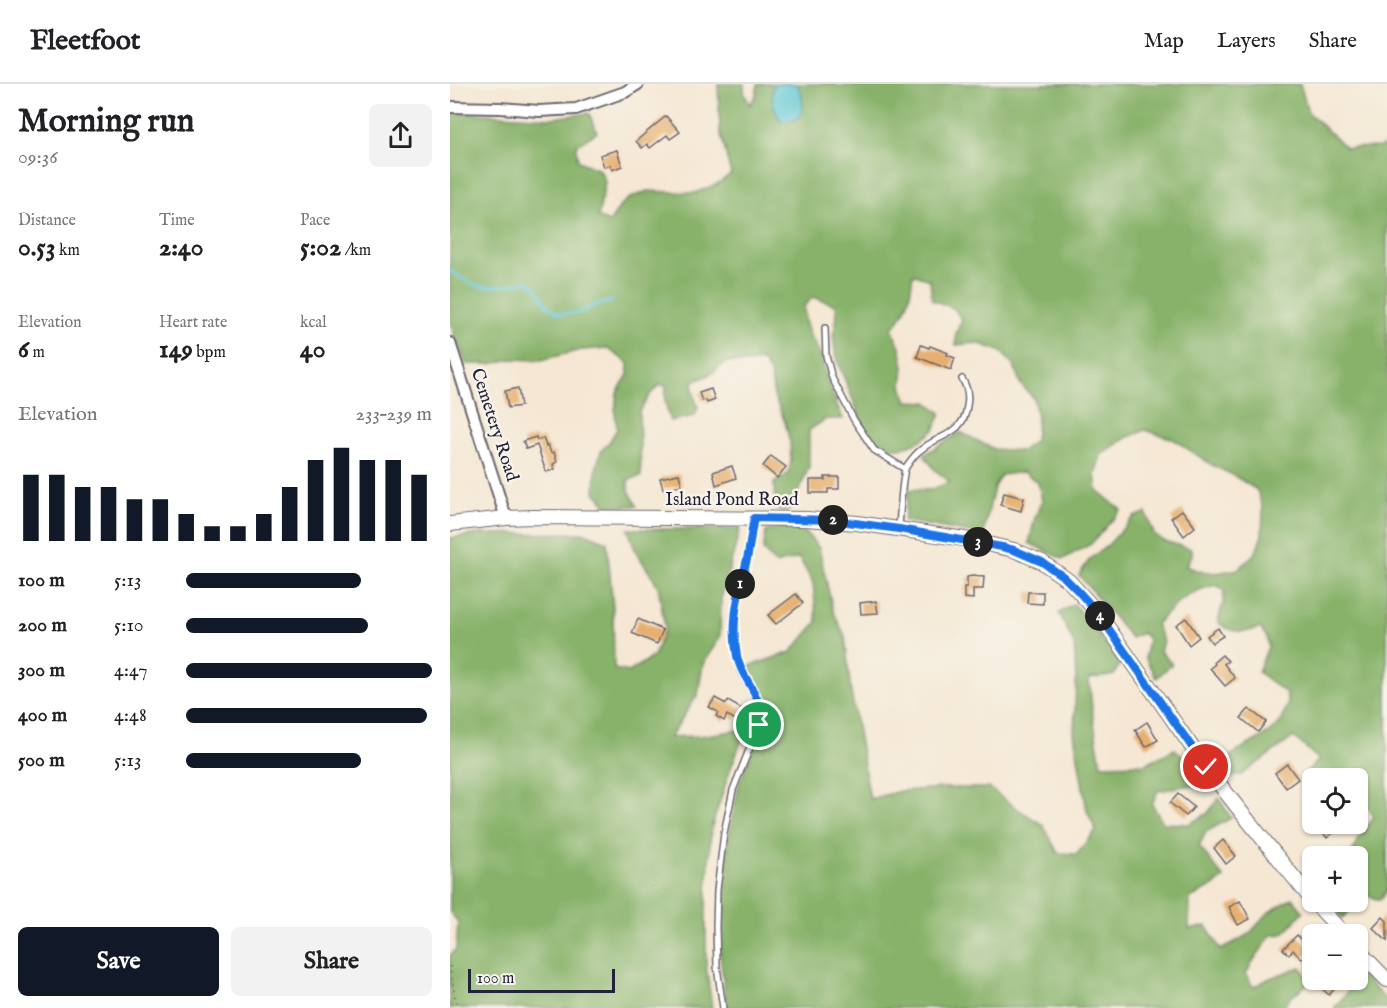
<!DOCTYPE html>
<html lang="en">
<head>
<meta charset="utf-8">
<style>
  body { margin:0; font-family:"IM FELL English",serif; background:#f2f2f2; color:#202124; height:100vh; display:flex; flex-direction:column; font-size:22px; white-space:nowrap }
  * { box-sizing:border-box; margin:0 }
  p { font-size:20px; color:#757577 }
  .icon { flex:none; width:33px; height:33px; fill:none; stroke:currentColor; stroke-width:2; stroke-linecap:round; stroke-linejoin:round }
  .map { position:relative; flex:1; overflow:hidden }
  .side { display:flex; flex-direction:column; background:#fff; width:450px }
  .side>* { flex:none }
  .fabs { position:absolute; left:852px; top:684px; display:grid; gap:12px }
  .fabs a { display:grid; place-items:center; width:66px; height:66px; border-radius:9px; background:#fff; box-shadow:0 2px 4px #0004; font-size:30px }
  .scale { position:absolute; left:18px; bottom:15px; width:147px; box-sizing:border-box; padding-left:6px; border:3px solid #22223b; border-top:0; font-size:16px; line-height:21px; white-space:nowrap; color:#22223b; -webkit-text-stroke:4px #f7f3e8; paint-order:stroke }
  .pin { position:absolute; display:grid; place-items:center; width:51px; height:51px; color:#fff; margin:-26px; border:3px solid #fff; border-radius:50%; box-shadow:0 2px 6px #0007 }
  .km { position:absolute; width:30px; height:30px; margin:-15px; border-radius:50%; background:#222; color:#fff; font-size:16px; line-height:30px; text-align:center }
  .round { display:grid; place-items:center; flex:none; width:63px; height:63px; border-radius:9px; background:#f2f2f2 }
  .summary { display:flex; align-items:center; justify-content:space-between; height:102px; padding:0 18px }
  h1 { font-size:33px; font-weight:700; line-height:45px }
  .figures { display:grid; grid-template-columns:repeat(3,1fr); gap:9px; height:102px; padding:6px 18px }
  .figures div { display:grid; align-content:center }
  .figures b { font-size:26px; font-weight:700 }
  .figures small { font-size:16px; font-weight:400 }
  .figures p { font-size:16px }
  .chart { height:168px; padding:12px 18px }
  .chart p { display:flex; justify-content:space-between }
  .chart svg { width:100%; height:108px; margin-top:6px; stroke:#111827; stroke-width:6 }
  .primary-button { display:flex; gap:12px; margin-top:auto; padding:12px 18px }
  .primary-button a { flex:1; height:69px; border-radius:9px; background:#111827; color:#fff; font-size:24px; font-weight:700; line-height:69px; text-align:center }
  .primary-button a+a { background:#f2f2f2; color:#202124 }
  ul { padding:0 18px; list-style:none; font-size:20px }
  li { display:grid; grid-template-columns:96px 72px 1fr; align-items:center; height:45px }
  li i { height:15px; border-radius:8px; background:#111827 }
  header { display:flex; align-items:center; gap:36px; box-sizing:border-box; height:84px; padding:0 30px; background:#fff; border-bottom:2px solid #e0e0e0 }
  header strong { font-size:28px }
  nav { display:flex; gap:33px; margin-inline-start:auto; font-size:21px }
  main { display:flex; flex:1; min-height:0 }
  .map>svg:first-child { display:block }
  .forest { fill:#88b26a; stroke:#556a52; stroke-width:1.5 }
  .water { fill:#5ec9d7; stroke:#407689; stroke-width:1.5 }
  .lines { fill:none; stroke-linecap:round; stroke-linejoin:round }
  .stream { stroke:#5ec9d7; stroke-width:3 }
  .building { fill:#e7b06f }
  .lane-casing { stroke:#6c6770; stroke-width:8 }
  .street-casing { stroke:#6c6770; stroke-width:14 }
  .secondary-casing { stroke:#6c6770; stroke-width:16 }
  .path { stroke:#6c6770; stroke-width:1.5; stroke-dasharray:1.5 4.5; stroke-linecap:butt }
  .lane { stroke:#fff; stroke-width:5 }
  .street { stroke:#fff; stroke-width:10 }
  .secondary { stroke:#fff; stroke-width:14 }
  .route-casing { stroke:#fff; stroke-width:12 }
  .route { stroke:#1a73e8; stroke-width:8 }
  .labels { text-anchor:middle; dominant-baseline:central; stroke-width:5; stroke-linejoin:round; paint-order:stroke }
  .street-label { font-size:18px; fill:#22223b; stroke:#f7f3e8 }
</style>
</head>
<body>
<header>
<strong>Fleetfoot</strong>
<nav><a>Map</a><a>Layers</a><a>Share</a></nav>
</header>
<main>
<section class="side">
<div class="summary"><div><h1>Morning run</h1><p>09:36</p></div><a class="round"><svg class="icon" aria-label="share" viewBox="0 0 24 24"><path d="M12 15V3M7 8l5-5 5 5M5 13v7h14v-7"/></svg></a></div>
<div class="figures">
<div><p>Distance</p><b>0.53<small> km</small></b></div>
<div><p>Time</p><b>2:40</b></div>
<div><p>Pace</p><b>5:02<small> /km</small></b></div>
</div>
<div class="figures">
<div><p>Elevation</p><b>6<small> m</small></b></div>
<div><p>Heart rate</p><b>149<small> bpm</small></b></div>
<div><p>kcal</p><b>40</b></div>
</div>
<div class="chart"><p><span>Elevation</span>233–239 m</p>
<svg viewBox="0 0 160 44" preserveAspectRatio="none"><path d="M5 44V17M15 44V17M25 44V22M35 44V22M45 44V27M55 44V27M65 44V33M75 44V38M85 44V38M95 44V33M105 44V22M115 44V11M125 44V6M135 44V11M145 44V11M155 44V17"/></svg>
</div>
<ul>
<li><b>100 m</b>5:13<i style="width:71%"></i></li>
<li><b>200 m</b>5:10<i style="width:74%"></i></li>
<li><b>300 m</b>4:47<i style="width:100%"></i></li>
<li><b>400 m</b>4:48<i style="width:98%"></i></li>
<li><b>500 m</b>5:13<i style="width:71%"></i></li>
</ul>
<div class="primary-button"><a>Save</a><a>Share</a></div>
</section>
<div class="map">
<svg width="937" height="924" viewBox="0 0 937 924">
  <rect width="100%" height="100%" fill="#f7f3e8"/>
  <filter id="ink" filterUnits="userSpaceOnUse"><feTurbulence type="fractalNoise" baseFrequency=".0167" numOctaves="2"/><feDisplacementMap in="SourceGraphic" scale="12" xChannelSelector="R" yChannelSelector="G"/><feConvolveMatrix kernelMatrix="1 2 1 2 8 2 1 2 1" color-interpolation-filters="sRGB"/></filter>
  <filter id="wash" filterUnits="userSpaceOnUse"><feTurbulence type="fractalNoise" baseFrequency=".008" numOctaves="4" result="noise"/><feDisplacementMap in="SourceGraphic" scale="24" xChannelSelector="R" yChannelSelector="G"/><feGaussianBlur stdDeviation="1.35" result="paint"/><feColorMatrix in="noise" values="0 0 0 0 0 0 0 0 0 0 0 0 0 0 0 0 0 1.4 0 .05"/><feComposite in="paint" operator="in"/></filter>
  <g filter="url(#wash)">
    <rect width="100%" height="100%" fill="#f5e7d3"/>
    <g class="forest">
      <path d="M268 0H294V8L300 21 306 11 308 0H384L386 2H450L471 0H850L858 28 896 64 930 63 937 60V805L930 816 916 811 892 834 880 818H908V772H900L909 754 924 733 916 720 908 719V694H862V710L852 692 869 676 844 653 791 691 776 693 769 682 787 667 819 649 830 638 838 620 836 609 808 588 818 563 817 553 810 544C793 549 781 550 768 538L773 519 774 507 766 501C738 507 726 520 706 540L713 557 710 567 722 580 706 594 695 573 698 555 692 549 681 554 629 491 640 475 658 461 684 433 696 429 704 450 714 457 742 465V471L736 482 749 487 766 489 789 485 806 468 812 451 813 425 807 406 783 391 762 381 723 355 695 346 676 354 651 371 645 391 647 406 671 426 641 460 613 475 579 459 585 434 592 416 588 399 574 388 551 391 544 403 533 451 454 437 459 405 480 406 500 398 485 386 474 371 510 348 544 365 571 367 585 357 587 335 584 315 570 299 564 281 550 267 527 259 506 261V249L512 236 504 224 482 216 480 196 463 190C460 213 459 226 442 244L450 263 454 283 452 302 457 317 477 318 491 329 484 346 470 357 451 364 431 363 418 352 386 274 383 252 387 233 386 221 363 213 354 222 355 237 360 252 371 271 379 301 393 335H376L359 346V383L342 422 338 427 325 425 324 399 338 390 341 378 340 358 335 338 324 312 320 289 313 277 296 279 276 278 261 290 243 298V307L248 324 244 332 220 337 215 318 216 302 209 301 199 312 189 328 191 392 178 396 179 406 187 422 158 423 145 408 146 385 151 367 160 357 167 345 165 328 167 309 178 291V279L157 264 131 266 91 276 61 275 41 280H16L0 239V28L102 34 139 29 147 48 126 62 128 77 150 86 155 98 148 134 160 138 170 122 178 115 197 107 245 109 265 101 281 90 270 47Z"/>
      <path d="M334 443 355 448 369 464 383 527 395 552 401 609 420 715 450 707 494 704H539L566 724 593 741 608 769 627 770 646 746 637 727 624 650 626 596 624 560 609 529 624 520 670 579 664 591 639 595 643 634 651 681 695 680 725 665 738 677 756 702H735L708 707 702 720 713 739 739 740 757 730 769 714 781 734 756 748 749 762 774 794 760 804 740 814 739 845 756 842 771 866 799 850 819 828 843 814 853 828 833 850 821 851 803 877 796 890 803 903 820 894 851 883 860 898 840 914 833 924H276L270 869 272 810 278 754 289 700 311 647 312 616 294 584 341 568 367 538 363 499 349 474 325 480 313 466 316 447Z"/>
      <path d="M178 445H290L271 515 270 553 253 580 248 610 220 653 250 652 296 645 279 689 261 745 256 827V880L262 924H0V871L6 865 8 839 0 828V454L30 450 135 449 157 458 163 524 164 585 179 588 204 572 215 544 208 502 185 466Z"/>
      <path d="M910 889 937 917V924H884C894 913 903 901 910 889Z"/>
    </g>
    <path class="water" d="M324 0H347C356 18 357 40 331 37 324 24 319 15 324 0Z"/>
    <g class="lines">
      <path class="stream" d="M0 187C9 193 20 200 30 202 43 204 65 200 78 197L87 205 97 221 109 230 129 229 144 221 162 217"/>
    </g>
    <g id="blocks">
      <g class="building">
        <path d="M216 32 230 48 220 55 217 51 200 64 197 60 192 64 186 57Z"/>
        <path d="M167 66 172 82 162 86 160 81 154 83 150 71Z"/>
        <path d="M471 261 479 264 480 262 498 269 497 271 505 274 501 286 467 273Z"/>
        <path d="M68 304 71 322 58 324 55 307Z"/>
        <path d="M261 305 265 316 257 319 256 316 252 317 249 309Z"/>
        <path d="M86 353 87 356 93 354 96 362 98 361 101 369 104 368 107 378 103 380 105 385 96 388 87 361 76 365 73 357Z"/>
        <path d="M321 372 336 383 327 394 313 382Z"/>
        <path d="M282 382 286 394 266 401 263 388Z"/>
        <path d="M229 390 232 401 213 405 210 394Z"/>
        <path d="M375 393H389V405H378V409H360V396H375Z"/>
        <path d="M554 409 574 414 571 427 550 421Z"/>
        <path d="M732 426 745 443 734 452 721 434Z"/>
        <path d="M522 492 534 493 533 505H523V515L514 514V503H517V493Z"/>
        <path d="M578 508H593V520L577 519Z"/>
        <path d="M346 510 353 519 326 540 318 531Z"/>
        <path d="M426 517 428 529 411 530 410 519Z"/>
        <path d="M736 534 749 553 739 561 726 541Z"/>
        <path d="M188 535 213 546 207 560 182 549Z"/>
        <path d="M768 544 773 552 762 559 757 552Z"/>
        <path d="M772 571 778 577 774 580 785 594 775 602 760 584 765 580 764 578Z"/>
        <path d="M265 614 276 620 278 617 292 625 286 636 277 631 274 637 266 632 268 628 259 623Z"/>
        <path d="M799 625 816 638 808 648 791 634Z"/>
        <path d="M697 638 708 656 696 663 685 646Z"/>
        <path d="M837 680 848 695 836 704 825 689Z"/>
        <path d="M728 710 744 723 736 732 720 719Z"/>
        <path d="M865 740H885L889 744 877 754Z"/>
        <path d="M773 756 786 772 776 780 764 764Z"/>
        <path d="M790 817 800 835 788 841 779 823Z"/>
        <path d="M933 833 937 837V857L923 844Z"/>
        <path d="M847 851 862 866 852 875 843 866 839 871 833 865Z"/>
        <path d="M862 896H881L887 902 879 911Z"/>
      </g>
    </g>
  </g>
  <g filter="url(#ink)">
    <use href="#blocks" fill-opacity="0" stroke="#6c6770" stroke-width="1.5"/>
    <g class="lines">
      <defs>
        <g id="lane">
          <path d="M375 244 376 272 382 294 404 336 424 366 455 385"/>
          <path d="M449 443C450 432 452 390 456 383 460 377 466 369 472 365 490 350 514 351 517 322 519 312 518 304 512 295"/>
          <path d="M273 924 267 883 266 843 267 806 274 749 283 706 309 641 308 617 290 586 287 571 284 552V533L287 516 297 473 303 436"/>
        </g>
        <g id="street">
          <path d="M0 23 50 24 89 27 126 25 175 8 188 0"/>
          <path d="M0 259 56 434"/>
        </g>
        <g id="secondary">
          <path d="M0 440 56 434 83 433 357 435 407 439 515 455 564 466 592 478 619 497 647 528 756 683 788 724 862 816"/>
          <path d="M864 818 894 850"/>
          <path d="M908 866 937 896"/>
        </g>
      </defs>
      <use href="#lane" class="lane-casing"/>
      <use href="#street" class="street-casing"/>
      <use href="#secondary" class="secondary-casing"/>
      <path class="path" d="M0 882 7 924"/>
      <use href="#lane" class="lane"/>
      <use href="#street" class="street"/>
      <use href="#secondary" class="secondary"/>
    </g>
  </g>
  <g class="lines" filter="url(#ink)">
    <defs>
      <path id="route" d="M309 641C309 634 310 625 308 618 303 601 290 590 287 572 280 538 289 508 297 475 300 462 301 448 304 434L383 436 449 445 552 463 564 466 592 478 614 493 628 507 647 528 756 683"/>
    </defs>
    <use href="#route" class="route-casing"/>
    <use href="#route" class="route"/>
  </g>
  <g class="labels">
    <g class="street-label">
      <text transform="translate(44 341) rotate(72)">Cemetery Road</text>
      <text x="282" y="416">Island Pond Road</text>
    </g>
  </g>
</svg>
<div class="fabs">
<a><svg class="icon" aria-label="locate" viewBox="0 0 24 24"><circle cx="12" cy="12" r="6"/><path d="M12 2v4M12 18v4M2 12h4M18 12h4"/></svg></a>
<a>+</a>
<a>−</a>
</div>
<div class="scale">100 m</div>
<div class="pin" style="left:309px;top:641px;background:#1e9e55"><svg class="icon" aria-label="arrive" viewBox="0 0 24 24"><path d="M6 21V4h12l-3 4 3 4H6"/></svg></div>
<div class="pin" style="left:756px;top:683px;background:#d93025"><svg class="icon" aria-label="check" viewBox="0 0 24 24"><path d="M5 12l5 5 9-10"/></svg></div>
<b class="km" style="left:290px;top:500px">1</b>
<b class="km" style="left:383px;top:436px">2</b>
<b class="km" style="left:528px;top:458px">3</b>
<b class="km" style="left:650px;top:532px">4</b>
</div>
</main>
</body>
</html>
